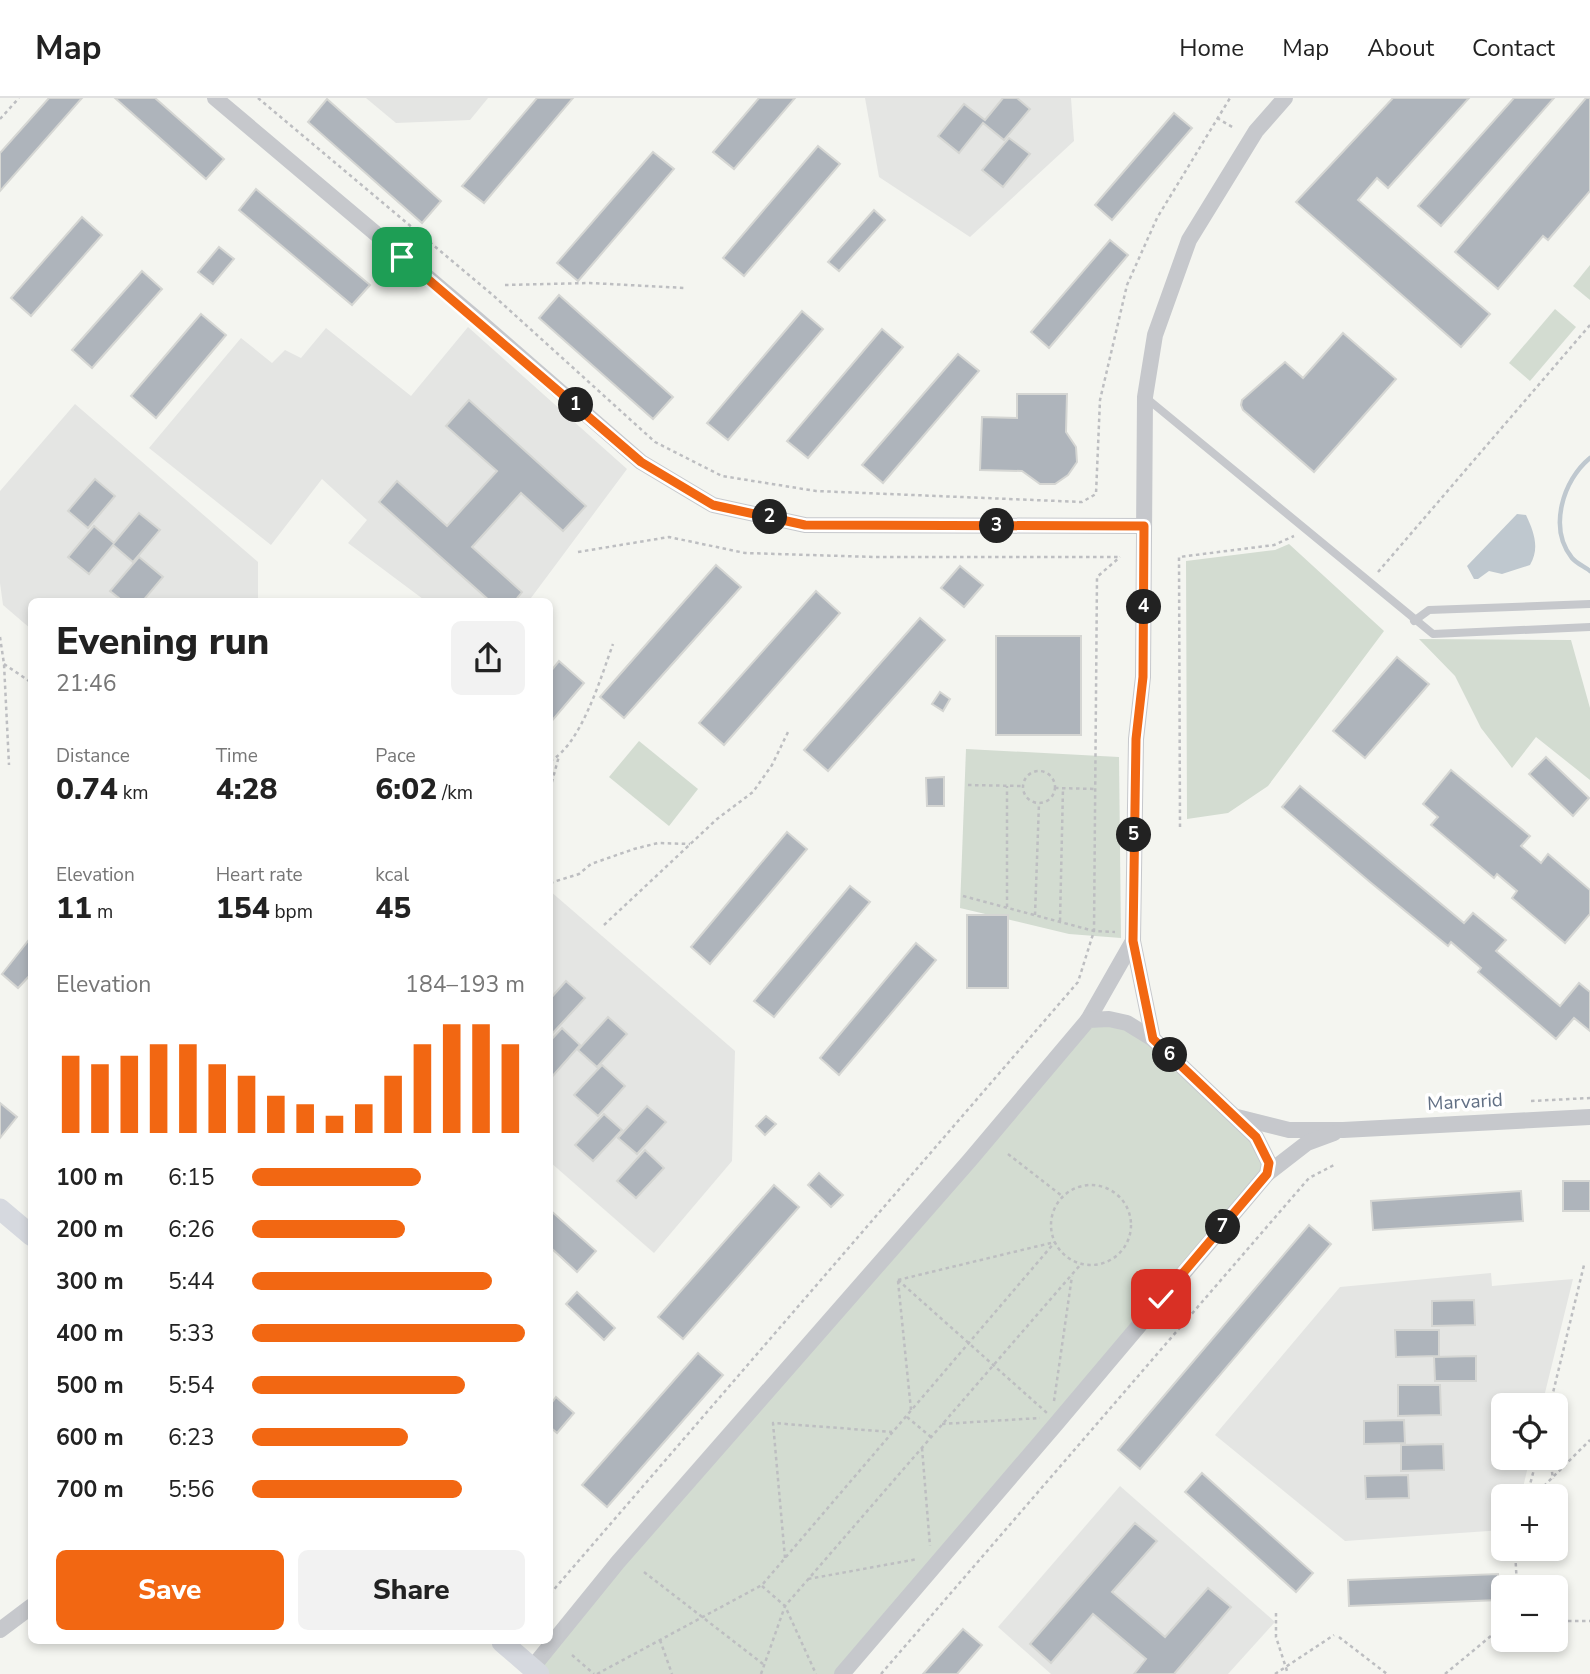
<!DOCTYPE html>
<html lang="en">
<head>
<meta charset="utf-8">
<style>
  body { margin:0; font-family:"Nunito Sans",sans-serif; background:#f2f2f2; color:#222; height:100vh; display:flex; flex-direction:column; font-size:26px; white-space:nowrap }
  * { box-sizing:border-box; margin:0 }
  p { font-size:23px; color:#767676 }
  .icon { flex:none; width:38px; height:38px; fill:none; stroke:currentColor; stroke-width:2; stroke-linecap:round; stroke-linejoin:round }
  .map { position:relative; flex:1; overflow:hidden }
  .details { position:absolute; left:28px; top:500px; width:525px; height:1046px; display:flex; flex-direction:column; background:#fff; border-radius:10px; box-shadow:0 4px 10px #0003 }
  .details>* { flex:none }
  .fabs { position:absolute; left:1491px; top:1295px; display:grid; gap:14px }
  .fabs a { display:grid; place-items:center; width:77px; height:77px; border-radius:10px; background:#fff; box-shadow:0 4px 10px #0003; font-size:35px }
  .pin { position:absolute; display:grid; place-items:center; width:60px; height:60px; color:#fff; margin:-30px; border-radius:14px; box-shadow:0 4px 10px #0006 }
  .km { position:absolute; width:35px; height:35px; margin:-18px; border-radius:50%; background:#222; color:#fff; font-size:19px; line-height:35px; text-align:center }
  .round { display:grid; place-items:center; flex:none; width:74px; height:74px; border-radius:10px; background:#f2f2f2 }
  .overview { display:flex; align-items:center; justify-content:space-between; height:119px; padding:0 28px }
  h1 { font-size:38px; font-weight:800; line-height:52px }
  .figures { display:grid; grid-template-columns:repeat(3,1fr); gap:10px; height:119px; padding:7px 28px }
  .figures div { display:grid; align-content:center }
  .figures b { font-size:30px; font-weight:800 }
  .figures small { font-size:19px; font-weight:400 }
  .figures p { font-size:19px }
  .chart { height:196px; padding:14px 28px }
  .chart p { display:flex; justify-content:space-between }
  .chart svg { width:100%; height:126px; margin-top:7px; stroke:#f26712; stroke-width:6 }
  .button { display:flex; gap:14px; margin-top:auto; padding:14px 28px }
  .button a { flex:1; height:80px; border-radius:10px; background:#f26712; color:#fff; font-size:28px; font-weight:800; line-height:80px; text-align:center }
  .button a+a { background:#f2f2f2; color:#222 }
  ul { padding:0 28px; list-style:none; font-size:23px }
  li { display:grid; grid-template-columns:112px 84px 1fr; align-items:center; height:52px }
  li i { height:18px; border-radius:9px; background:#f26712 }
  header { display:flex; align-items:center; gap:42px; box-sizing:border-box; height:98px; padding:0 35px; background:#fff; border-bottom:2px solid #e0e0e0 }
  header strong { font-size:33px }
  nav { display:flex; gap:38px; margin-inline-start:auto; font-size:24px }
  .map>svg:first-child { display:block }
  .built { fill:#e4e5e3 }
  .green { fill:#d3dcd1 }
  .water { fill:#bfc8cf }
  .lines { fill:none; stroke-linecap:round; stroke-linejoin:round }
  .stream { stroke:#bfc8cf; stroke-width:4.5 }
  .building { fill:#aeb4bb; stroke:#d5d6d3; stroke-width:2 }
  .path { stroke:#bdbec1; stroke-width:2.5; stroke-dasharray:3.5 3.5; stroke-linecap:butt }
  .lane { stroke:#c6c8cc; stroke-width:8 }
  .street { stroke:#c6c8cc; stroke-width:16 }
  .secondary { stroke:#d6d9df; stroke-width:21 }
  .route-casing { stroke:#fff; stroke-width:14 }
  .route { stroke:#f26712; stroke-width:9 }
  .labels { text-anchor:middle; dominant-baseline:central; stroke-width:7; stroke-linejoin:round; paint-order:stroke }
  .street-label { font-size:19px; fill:#616f84; stroke:#fff }
</style>
</head>
<body>
<header>
<strong>Map</strong>
<nav><a>Home</a><a>Map</a><a>About</a><a>Contact</a></nav>
</header>
<div class="map">
<svg width="1590" height="1576" viewBox="0 0 1590 1576">
  <rect width="100%" height="100%" fill="#f4f5f0"/>
  <g class="built">
    <path d="M366 0H488L470 22 396 25Z"/>
    <path d="M865 0H1071L1074 43 970 139 879 79Z"/>
    <path d="M468 229 627 371 528 504H427L348 445 367 422 322 381 271 447 149 350 241 240 272 265 285 252 301 260 326 230 411 298Z"/>
    <path d="M75 306 258 464V504H32L31 531 3 507 0 485V393Z"/>
    <path d="M550 793 735 953 732 1063 654 1155 550 1064Z"/>
    <path d="M1491 1175 1492 1188 1573 1181 1542 1307H1503V1360H1530L1521 1398H1503V1432L1345 1443 1215 1337 1340 1189Z"/>
    <path d="M1120 1388 1275 1524 1228 1576H1051L998 1529Z"/>
  </g>
  <g class="green">
    <path d="M1590 167V202L1573 188Z"/>
    <path d="M1555 211 1576 229 1530 283 1509 265Z"/>
    <path d="M1289 446 1384 533 1268 688 1228 715 1187 721 1186 463 1275 452Z"/>
    <path d="M1419 541 1571 542 1590 610V682L1536 639 1512 670 1481 630 1455 578Z"/>
    <path d="M639 643 698 691 669 728 609 679Z"/>
    <path d="M966 651 1119 659 1121 840 1069 836 960 810Z"/>
    <path d="M1088 922 1127 925 1237 1019 1269 1065 842 1576H539L557 1542Z"/>
  </g>
  <path class="water" d="M1517 416 1526 417C1534 434 1540 450 1530 467L1502 476 1489 473 1478 481H1474L1467 468Z"/>
  <g class="lines">
    <path class="stream" d="M1590 360C1563 382 1548 430 1572 460 1576 465 1585 469 1590 473"/>
  </g>
  <g class="building">
    <path d="M49 0H82L0 93V55Z"/>
    <path d="M115 0H155L224 61 206 81Z"/>
    <path d="M537 0H573L484 105 462 88Z"/>
    <path d="M759 0H795L734 71 713 54Z"/>
    <path d="M1003 0H1017L1030 11 1004 42 983 25 959 55 938 38 964 6 985 22Z"/>
    <path d="M1393 0H1469L1388 90 1377 80 1358 102 1490 216 1461 249 1296 104Z"/>
    <path d="M1514 0H1554L1441 128 1418 108Z"/>
    <path d="M1586 0H1590V93L1548 142 1543 138 1498 191 1455 154Z"/>
    <path d="M327 1 441 103 422 125 308 24Z"/>
    <path d="M1174 15 1192 30 1112 122 1095 107Z"/>
    <path d="M1009 40 1030 56 1003 89 982 72Z"/>
    <path d="M818 48 840 66 744 178 723 160Z"/>
    <path d="M653 54 674 71 578 183 557 165Z"/>
    <path d="M256 91 370 187 352 207 239 112Z"/>
    <path d="M874 112 885 122 839 173 828 164Z"/>
    <path d="M82 119 102 137 31 218 11 200Z"/>
    <path d="M1110 142 1128 157 1049 250 1031 234Z"/>
    <path d="M219 149 234 161 213 186 198 174Z"/>
    <path d="M142 173 162 191 92 270 72 252Z"/>
    <path d="M559 197 673 299 653 321 539 220Z"/>
    <path d="M802 213 823 231 728 342 707 325Z"/>
    <path d="M201 216 226 237 156 320 131 298Z"/>
    <path d="M882 231 903 249 808 360 787 343Z"/>
    <path d="M1343 235 1396 281 1314 374 1243 312 1241 307 1242 302 1285 264 1303 280Z"/>
    <path d="M958 256 979 273 883 385 862 367Z"/>
    <path d="M1017 296H1067L1066 334 1076 349 1077 364 1068 377 1055 386H1040L1022 373 980 372 982 319 1017 320Z"/>
    <path d="M469 302 586 408 563 433 521 395 472 449 522 494 514 504H491L379 404 397 383 447 428 497 373 446 328Z"/>
    <path d="M95 381 115 398 88 430 68 413Z"/>
    <path d="M139 415 160 432 133 464 113 447 89 476 68 459 94 428 114 445Z"/>
    <path d="M139 459 163 479 142 504H124L110 493Z"/>
    <path d="M716 467 741 489 624 620 600 599Z"/>
    <path d="M960 468 983 487 964 509 941 490Z"/>
    <path d="M816 493 840 515 724 647 699 625Z"/>
    <path d="M920 520 945 542 828 673 804 652Z"/>
    <rect x="996" y="538" width="85" height="99"/>
    <path d="M1397 559 1429 586 1365 660 1333 633Z"/>
    <path d="M559 563 584 585 550 625V574Z"/>
    <path d="M940 594 950 601 943 613 932 606Z"/>
    <path d="M1546 659 1589 700 1573 718 1529 676Z"/>
    <path d="M1451 672 1530 738 1521 748 1541 765 1548 756 1590 792V816L1565 845 1512 800 1517 793 1497 776 1494 780 1431 727 1438 719 1423 706Z"/>
    <path d="M944 679V708H927L926 680Z"/>
    <path d="M1300 688 1464 825 1473 815 1506 842 1496 853 1560 908 1579 885 1590 894V933L1574 920 1556 941 1478 874 1481 870 1451 844 1448 848 1370 784 1282 709Z"/>
    <path d="M787 734 807 751 710 866 691 849Z"/>
    <path d="M850 788 870 804 774 919 754 903Z"/>
    <rect x="967" y="817" width="41" height="73"/>
    <path d="M32 838V875L18 890 2 876Z"/>
    <path d="M916 845 936 862 839 977 820 960Z"/>
    <path d="M566 883 585 900 550 938V901Z"/>
    <path d="M608 919 627 936 597 969 578 952Z"/>
    <path d="M562 930 580 947 550 981V943Z"/>
    <path d="M602 967 625 988 598 1018 574 997Z"/>
    <path d="M0 1005 17 1019 0 1040Z"/>
    <path d="M647 1008 666 1024 637 1056 618 1040Z"/>
    <path d="M604 1016 622 1032 593 1063 575 1047Z"/>
    <path d="M766 1018 776 1026 765 1037 756 1028Z"/>
    <path d="M645 1052 664 1070 636 1100 617 1083Z"/>
    <path d="M819 1075 843 1097 831 1109 808 1087Z"/>
    <rect x="1563" y="1083" width="27" height="30"/>
    <path d="M774 1087 799 1109 683 1241 658 1219Z"/>
    <path d="M1521 1093 1523 1123 1373 1132 1371 1103Z"/>
    <path d="M550 1112 596 1153 577 1174 550 1149Z"/>
    <path d="M1309 1127 1331 1146 1140 1371 1118 1352Z"/>
    <path d="M577 1194 615 1230 604 1242 566 1206Z"/>
    <path d="M1474 1202 1475 1227 1432 1228V1203Z"/>
    <path d="M1395 1232H1439V1258L1396 1259Z"/>
    <path d="M698 1255 723 1277 607 1409 582 1387Z"/>
    <path d="M1476 1258V1283H1435L1434 1259Z"/>
    <path d="M1398 1287H1440L1441 1317 1398 1318Z"/>
    <path d="M556 1299 574 1315 557 1335 550 1329V1307Z"/>
    <path d="M1404 1322 1405 1345 1364 1346V1323Z"/>
    <path d="M1443 1346 1444 1372 1401 1373V1347Z"/>
    <path d="M1202 1375 1313 1475 1296 1494 1185 1394Z"/>
    <path d="M1408 1377 1409 1400 1366 1401 1365 1378Z"/>
    <path d="M1135 1425 1157 1443 1112 1494 1165 1539 1208 1490 1231 1509 1174 1576H1134L1146 1561 1093 1516 1051 1565 1030 1546Z"/>
    <path d="M1498 1476 1499 1502 1349 1508 1348 1482Z"/>
    <path d="M963 1531 982 1547 957 1576H923Z"/>
  </g>
  <g class="lines">
    <g class="path">
      <path d="M258 0 495 199 655 344 722 378 816 393 1082 404 1096 396 1100 302 1127 187 1157 120 1230 0"/>
      <path d="M1217 20 1234 30"/>
      <path d="M0 21 19 0"/>
      <path d="M505 187 590 185 685 190"/>
      <path d="M578 454 669 439 745 455 875 459H1120"/>
      <path d="M1378 474 1590 227"/>
      <path d="M0 539 4 566 9 667"/>
      <path d="M4 566 32 585"/>
      <path d="M550 663C581 647 601 579 613 546"/>
      <circle cx="1039" cy="689" r="16"/>
      <path d="M968 687 1023 688"/>
      <path d="M1055 690 1096 691"/>
      <path d="M550 691 559 658"/>
      <path d="M1180 729 1179 459 1274 447 1294 438"/>
      <path d="M550 785 579 776 591 766 634 751 658 745 690 746"/>
      <path d="M963 798 1094 833 1115 834"/>
      <path d="M1007 809V688"/>
      <path d="M1035 817 1039 705"/>
      <path d="M1060 823 1063 690"/>
      <path d="M604 827 717 721 753 694 772 667 789 632"/>
      <path d="M1531 1003 1590 1000"/>
      <path d="M1008 1056 1062 1098"/>
      <circle cx="1091" cy="1127" r="40"/>
      <path d="M898 1182 1047 1315"/>
      <path d="M898 1182 1055 1144"/>
      <path d="M898 1183 911 1312"/>
      <path d="M1054 1303 1072 1178"/>
      <path d="M1550 1307 1584 1167"/>
      <path d="M907 1319 931 1339"/>
      <path d="M942 1326 1040 1320"/>
      <path d="M922 1350 930 1448"/>
      <path d="M1550 1360 1553 1381"/>
      <path d="M1527 1398 1537 1360"/>
      <path d="M1534 1398 1590 1342"/>
      <path d="M1515 1451 1517 1489"/>
      <path d="M785 1460 773 1325 892 1334"/>
      <path d="M644 1474 763 1566"/>
      <path d="M808 1481 918 1461"/>
      <path d="M762 1488 785 1508 816 1576"/>
      <path d="M550 1496 1078 884 1094 833 1097 479 1120 459"/>
      <path d="M1276 1515V1539L1288 1576"/>
      <path d="M1568 1523H1590"/>
      <path d="M1339 1539 1387 1576"/>
      <path d="M660 1542 672 1576"/>
      <path d="M572 1557 594 1576"/>
      <path d="M597 1576 762 1487 1055 1144"/>
      <path d="M761 1576 785 1508 1081 1166"/>
      <path d="M881 1576 1309 1080 1336 1066"/>
      <path d="M1275 1576 1334 1537"/>
      <path d="M1445 1576 1503 1528"/>
    </g>
    <g class="lane">
      <path d="M1145 299 1433 536 1590 529"/>
      <path d="M1414 523 1429 512 1590 506"/>
    </g>
    <g class="street">
      <path d="M215 0 477 221 641 364 713 407 805 427 1144 428"/>
      <path d="M1088 922 1133 843"/>
      <path d="M1153 941 1133 843 1136 641 1143 579 1145 299 1155 237 1189 142 1256 33 1285 0"/>
      <path d="M1237 1019 1289 1032H1343L1590 1019"/>
      <path d="M1267 1076 1307 1045 1334 1035"/>
      <path d="M0 1532 32 1508"/>
      <path d="M532 1570 618 1464 970 1062 1088 922 1109 921 1127 925 1153 941 1256 1039 1269 1065 1267 1076 1056 1326 842 1576"/>
    </g>
    <g class="secondary">
      <path d="M0 1111 32 1138"/>
      <path d="M502 1544 539 1576"/>
    </g>
  </g>
  <g class="lines">
    <defs>
      <path id="route" d="M402 159 641 364 713 407 805 427 1144 428 1143 579 1136 641 1133 843 1153 941 1256 1039 1269 1065 1267 1076 1161 1201"/>
    </defs>
    <use href="#route" class="route-casing"/>
    <use href="#route" class="route"/>
  </g>
  <g class="labels">
    <g class="street-label">
      <text transform="translate(1465 1004) rotate(-3)">Marvarid</text>
    </g>
  </g>
</svg>
<div class="fabs">
<a><svg class="icon" aria-label="locate" viewBox="0 0 24 24"><circle cx="12" cy="12" r="6"/><path d="M12 2v4M12 18v4M2 12h4M18 12h4"/></svg></a>
<a>+</a>
<a>−</a>
</div>
<div class="pin" style="left:402px;top:159px;background:#1e9e55"><svg class="icon" aria-label="arrive" viewBox="0 0 24 24"><path d="M6 21V4h12l-3 4 3 4H6"/></svg></div>
<div class="pin" style="left:1161px;top:1201px;background:#d93025"><svg class="icon" aria-label="check" viewBox="0 0 24 24"><path d="M5 12l5 5 9-10"/></svg></div>
<b class="km" style="left:576px;top:307px">1</b>
<b class="km" style="left:770px;top:419px">2</b>
<b class="km" style="left:997px;top:428px">3</b>
<b class="km" style="left:1144px;top:509px">4</b>
<b class="km" style="left:1134px;top:737px">5</b>
<b class="km" style="left:1170px;top:957px">6</b>
<b class="km" style="left:1223px;top:1129px">7</b>
<section class="details">
<div class="overview"><div><h1>Evening run</h1><p>21:46</p></div><a class="round"><svg class="icon" aria-label="share" viewBox="0 0 24 24"><path d="M12 15V3M7 8l5-5 5 5M5 13v7h14v-7"/></svg></a></div>
<div class="figures">
<div><p>Distance</p><b>0.74<small> km</small></b></div>
<div><p>Time</p><b>4:28</b></div>
<div><p>Pace</p><b>6:02<small> /km</small></b></div>
</div>
<div class="figures">
<div><p>Elevation</p><b>11<small> m</small></b></div>
<div><p>Heart rate</p><b>154<small> bpm</small></b></div>
<div><p>kcal</p><b>45</b></div>
</div>
<div class="chart"><p><span>Elevation</span>184–193 m</p>
<svg viewBox="0 0 160 44" preserveAspectRatio="none"><path d="M5 44V17M15 44V20M25 44V17M35 44V13M45 44V13M55 44V20M65 44V24M75 44V31M85 44V34M95 44V38M105 44V34M115 44V24M125 44V13M135 44V6M145 44V6M155 44V13"/></svg>
</div>
<ul>
<li><b>100 m</b>6:15<i style="width:62%"></i></li>
<li><b>200 m</b>6:26<i style="width:56%"></i></li>
<li><b>300 m</b>5:44<i style="width:88%"></i></li>
<li><b>400 m</b>5:33<i style="width:100%"></i></li>
<li><b>500 m</b>5:54<i style="width:78%"></i></li>
<li><b>600 m</b>6:23<i style="width:57%"></i></li>
<li><b>700 m</b>5:56<i style="width:77%"></i></li>
</ul>
<div class="button"><a>Save</a><a>Share</a></div>
</section>
</div>
</body>
</html>
